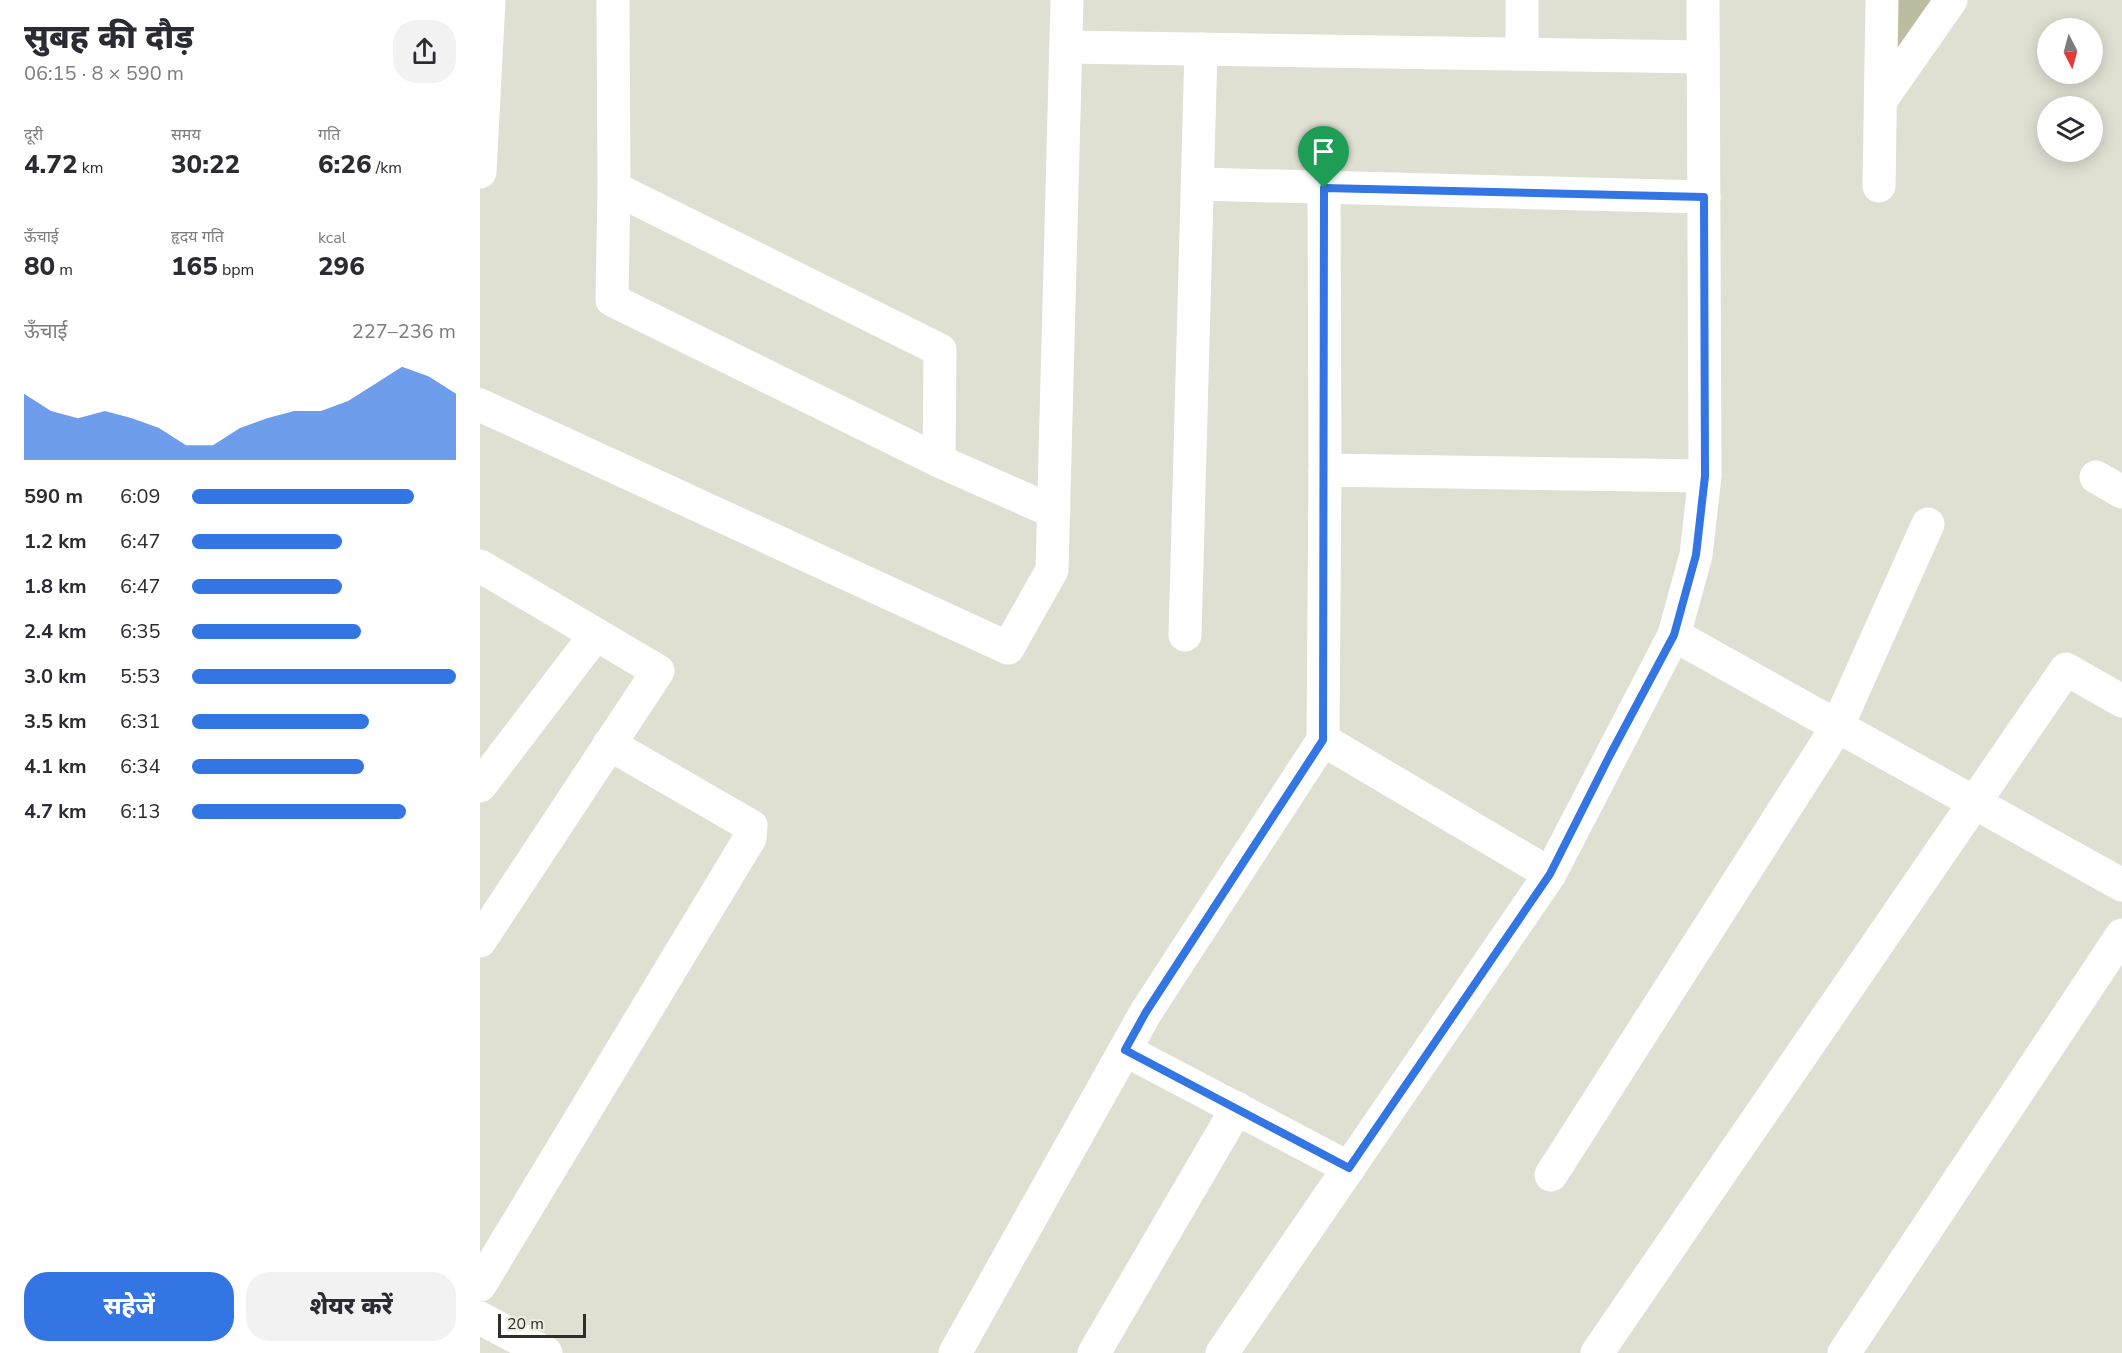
<!DOCTYPE html>
<html lang="hi">
<head>
<meta charset="utf-8">
<style>
  body { margin:0; font-family:"Nunito Sans","Noto Sans Devanagari",sans-serif; background:#f2f2f3; color:#2b2b33; height:100vh; display:flex; flex-direction:column; font-size:22px; white-space:nowrap }
  * { box-sizing:border-box; margin:0 }
  p { font-size:20px; color:#7c7c81 }
  .icon { flex:none; width:33px; height:33px; fill:none; stroke:currentColor; stroke-width:2; stroke-linecap:round; stroke-linejoin:round }
  .map { position:relative; flex:1; overflow:hidden }
  .drawer { display:flex; flex-direction:column; background:#fff; width:480px }
  .drawer>* { flex:none }
  .needle { width:39px; rotate:174deg }
  .controls { position:absolute; left:1557px; top:18px; display:grid; gap:12px }
  .controls a { display:grid; place-items:center; width:66px; height:66px; border-radius:50%; background:#fff; box-shadow:0 3px 15px #0003; font-size:30px }
  .scale { position:absolute; left:18px; bottom:15px; width:88px; box-sizing:border-box; padding-left:6px; border:3px solid #2f2f2a; border-top:0; font-size:16px; line-height:21px; white-space:nowrap; color:#2f2f2a; -webkit-text-stroke:4px #ededdf; paint-order:stroke }
  .pin { position:absolute; display:grid; place-items:center; width:51px; height:51px; color:#fff; margin:-62px -26px; border-radius:50% 50% 50% 0; rotate:-45deg; box-shadow:0 0 6px #0007 }
  .pin .icon { rotate:45deg }
  .round { display:grid; place-items:center; flex:none; width:63px; height:63px; border-radius:24px; background:#f2f2f3 }
  .summary { display:flex; align-items:center; justify-content:space-between; height:102px; padding:0 24px }
  h1 { font-size:33px; font-weight:800; line-height:45px }
  .figures { display:grid; grid-template-columns:repeat(3,1fr); gap:9px; height:102px; padding:6px 24px }
  .figures div { display:grid; align-content:center }
  .figures b { font-size:26px; font-weight:800 }
  .figures small { font-size:16px; font-weight:400 }
  .figures p { font-size:16px }
  .chart { height:168px; padding:12px 24px }
  .chart p { display:flex; justify-content:space-between }
  .chart svg { width:100%; height:108px; margin-top:6px; fill:#3275e3; opacity:.7 }
  .cta { display:flex; gap:12px; margin-top:auto; padding:12px 24px }
  .cta a { flex:1; height:69px; border-radius:24px; background:#3275e3; color:#fff; font-size:24px; font-weight:800; line-height:69px; text-align:center }
  .cta a+a { background:#f2f2f3; color:#2b2b33 }
  ul { padding:0 24px; list-style:none; font-size:20px }
  li { display:grid; grid-template-columns:96px 72px 1fr; align-items:center; height:45px }
  li i { height:15px; border-radius:8px; background:#3275e3 }
  main { display:flex; flex:1; min-height:0 }
  .map>svg:first-child { display:block }
  .green { fill:#bbbca0 }
  .lines { fill:none; stroke-linecap:round; stroke-linejoin:round }
  .minor { stroke:#fff; stroke-width:33 }
  .route-casing { stroke:#fff; stroke-width:12 }
  .route { stroke:#3275e3; stroke-width:8 }
</style>
</head>
<body>
<main>
<section class="drawer">
<div class="summary"><div><h1>सुबह की दौड़</h1><p>06:15 · 8 × 590 m</p></div><a class="round"><svg class="icon" aria-label="share" viewBox="0 0 24 24"><path d="M12 15V3M7 8l5-5 5 5M5 13v7h14v-7"/></svg></a></div>
<div class="figures">
<div><p>दूरी</p><b>4.72<small> km</small></b></div>
<div><p>समय</p><b>30:22</b></div>
<div><p>गति</p><b>6:26<small> /km</small></b></div>
</div>
<div class="figures">
<div><p>ऊँचाई</p><b>80<small> m</small></b></div>
<div><p>हृदय गति</p><b>165<small> bpm</small></b></div>
<div><p>kcal</p><b>296</b></div>
</div>
<div class="chart"><p><span>ऊँचाई</span>227–236 m</p>
<svg viewBox="0 0 160 44" preserveAspectRatio="none"><path d="M0 44V17L10 24L20 27L30 24L40 27L50 31L60 38L70 38L80 31L90 27L100 24L110 24L120 20L130 13L140 6L150 10L160 17V44z"/></svg>
</div>
<ul>
<li><b>590 m</b>6:09<i style="width:84%"></i></li>
<li><b>1.2 km</b>6:47<i style="width:57%"></i></li>
<li><b>1.8 km</b>6:47<i style="width:57%"></i></li>
<li><b>2.4 km</b>6:35<i style="width:64%"></i></li>
<li><b>3.0 km</b>5:53<i style="width:100%"></i></li>
<li><b>3.5 km</b>6:31<i style="width:67%"></i></li>
<li><b>4.1 km</b>6:34<i style="width:65%"></i></li>
<li><b>4.7 km</b>6:13<i style="width:81%"></i></li>
</ul>
<div class="cta"><a>सहेजें</a><a>शेयर करें</a></div>
</section>
<div class="map">
<svg width="1642" height="1353" viewBox="0 0 1642 1353">
  <rect width="100%" height="100%" fill="#dfe0d2"/>
  <path class="green" d="M1416 0H1464L1416 68Z"/>
  <g class="lines">
    <g class="minor">
      <path d="M133 0 134 188 132 300 459 461 574 512"/>
      <path d="M1042 0V54"/>
      <path d="M1223 0 1225 476 1216 555 1194 635 1642 885"/>
      <path d="M586 47 1223 57"/>
      <path d="M1401 100 1471 0"/>
      <path d="M0 172 9 0"/>
      <path d="M718 184 1224 197"/>
      <path d="M1399 186 1402 0"/>
      <path d="M844 187 845 470"/>
      <path d="M134 188 460 350 459 461"/>
      <path d="M0 405 528 648 572 570 587 0"/>
      <path d="M1616 477 1642 492"/>
      <path d="M0 566 178 671 0 941"/>
      <path d="M705 635 721 49"/>
      <path d="M843 740 845 470 1225 476"/>
      <path d="M0 786 116 634"/>
      <path d="M645 1050 869 1168"/>
      <path d="M1071 1175 1357 727 1448 524"/>
      <path d="M0 1285 270 838 271 826 129 744"/>
      <path d="M0 1318 66 1353"/>
      <path d="M475 1353 666 1012 843 740 1070 874"/>
      <path d="M614 1353 757 1108"/>
      <path d="M742 1353 1070 874 1194 635"/>
      <path d="M1117 1353 1586 669 1642 701"/>
      <path d="M1364 1353 1642 935"/>
    </g>
  </g>
  <g class="lines">
    <defs>
      <path id="route" d="M844 188 1224 197 1225 476 1216 555 1194 635 1130 755 1070 874 869 1168 645 1050 666 1012 843 740Z"/>
    </defs>
    <use href="#route" class="route-casing"/>
    <use href="#route" class="route"/>
  </g>
</svg>
<div class="controls">
<a><svg class="needle" viewBox="-14 -14 28 28"><path d="M0-13l5 13h-10z" fill="#e53935"/><path d="M0 13l5-13h-10z" fill="#7c7c81"/></svg></a>
<a><svg class="icon" aria-label="layers" viewBox="0 0 24 24"><path d="M12 4l9 5-9 5-9-5zM3 14l9 5 9-5"/></svg></a>
</div>
<div class="scale">20 m</div>
<div class="pin" style="left:844px;top:188px;background:#1e9e55"><svg class="icon" aria-label="arrive" viewBox="0 0 24 24"><path d="M6 21V4h12l-3 4 3 4H6"/></svg></div>
</div>
</main>
</body>
</html>
